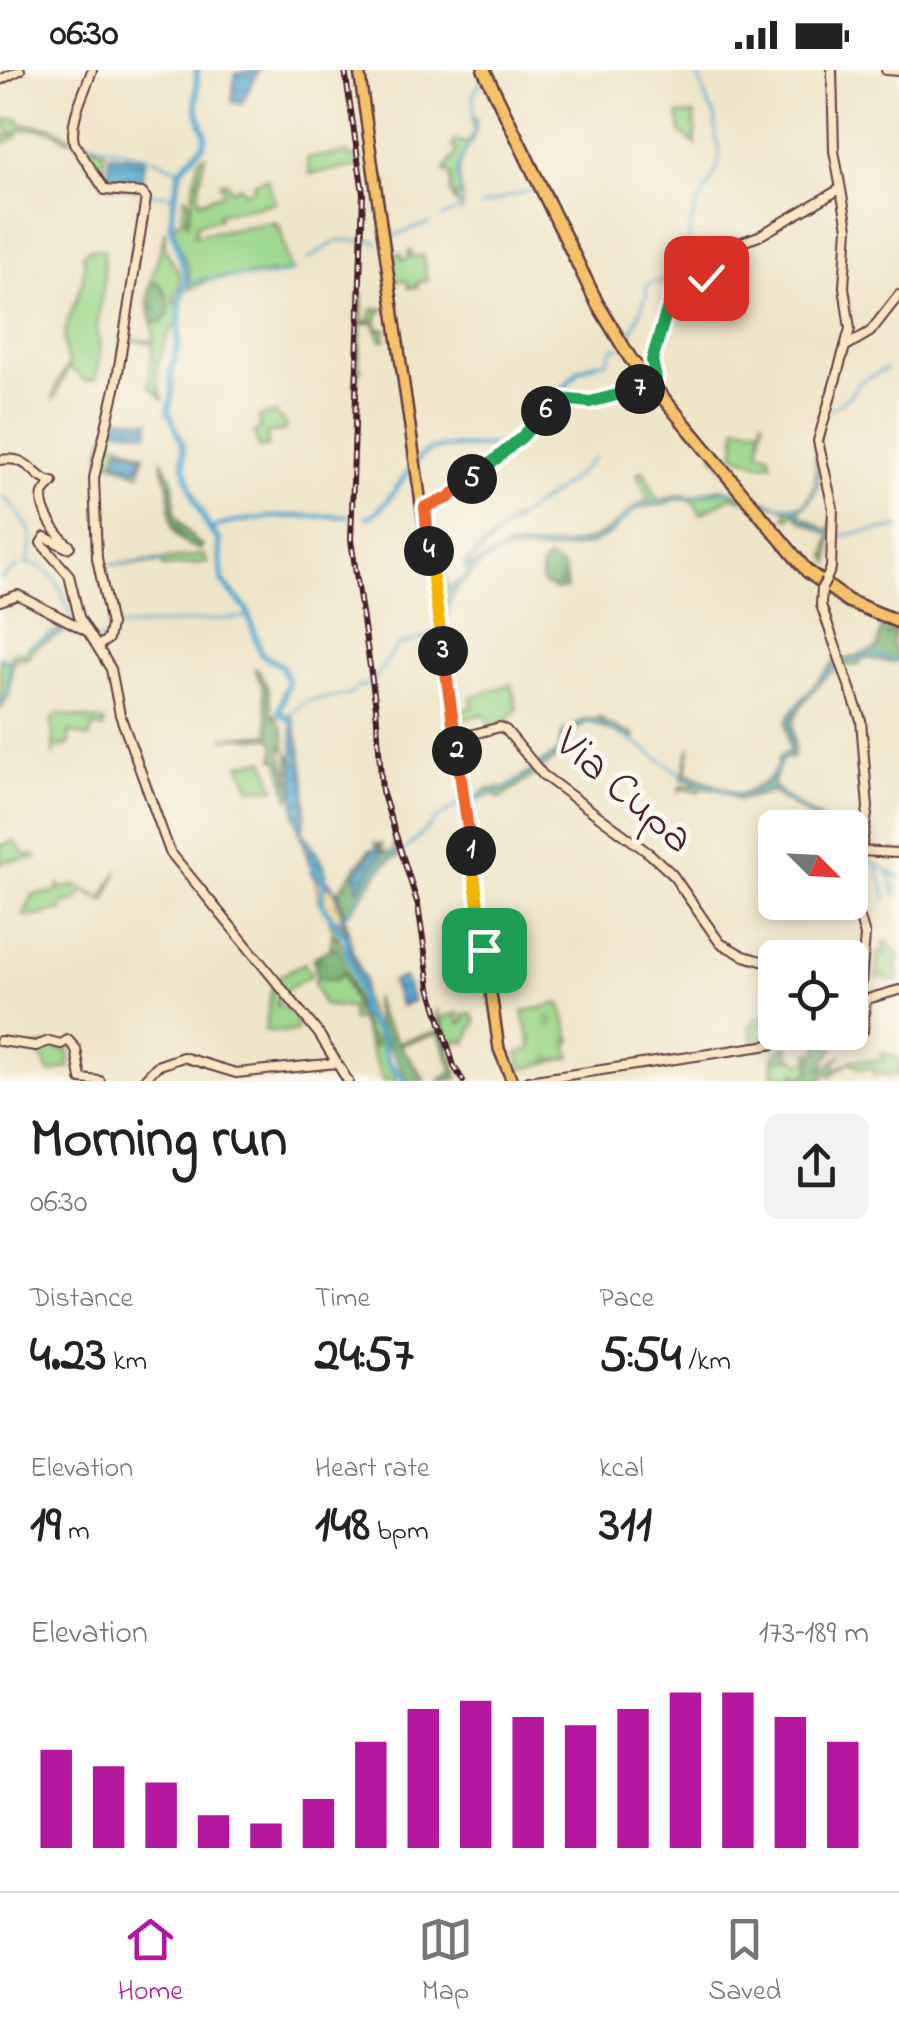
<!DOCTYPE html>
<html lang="en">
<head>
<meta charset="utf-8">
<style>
  body { margin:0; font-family:"Indie Flower",sans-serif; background:#f2f2f2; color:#222; height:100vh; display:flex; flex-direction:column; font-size:38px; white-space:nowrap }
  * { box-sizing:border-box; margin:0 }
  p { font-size:32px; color:#767676 }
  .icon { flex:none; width:55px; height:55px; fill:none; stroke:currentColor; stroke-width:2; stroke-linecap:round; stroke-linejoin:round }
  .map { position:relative; height:1011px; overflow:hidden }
  .sheet { display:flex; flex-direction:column; background:#fff; flex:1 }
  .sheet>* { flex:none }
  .needle { width:65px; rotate:114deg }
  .fabs { position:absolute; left:758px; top:740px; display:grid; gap:20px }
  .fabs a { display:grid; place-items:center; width:110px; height:110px; border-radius:15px; background:#fff; box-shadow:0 5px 15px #0003; font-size:50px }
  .pin { position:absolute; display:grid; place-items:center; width:85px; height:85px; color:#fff; margin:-42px; border-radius:20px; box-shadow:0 5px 15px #0006 }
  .km { position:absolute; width:50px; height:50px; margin:-25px; border-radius:50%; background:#222; color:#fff; font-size:28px; line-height:50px; text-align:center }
  .round { display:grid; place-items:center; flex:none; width:105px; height:105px; border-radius:15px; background:#f2f2f2 }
  .summary { display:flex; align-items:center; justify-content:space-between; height:170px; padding:0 30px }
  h1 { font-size:55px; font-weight:700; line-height:75px }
  .stats { display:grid; grid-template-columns:repeat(3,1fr); gap:15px; height:170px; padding:10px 30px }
  .stats div { display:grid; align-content:center }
  .stats b { font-size:50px; font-weight:700 }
  .stats small { font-size:28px; font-weight:400 }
  .stats p { font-size:28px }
  .chart { height:280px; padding:20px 30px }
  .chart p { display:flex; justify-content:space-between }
  .chart svg { width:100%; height:180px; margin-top:10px; stroke:#b5179e; stroke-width:6 }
  .status { display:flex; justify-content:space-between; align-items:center; height:70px; padding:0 50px; background:#fff; direction:ltr }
  .status svg { height:28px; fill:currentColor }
  .menu { display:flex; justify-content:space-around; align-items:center; height:140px; border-top:2px solid #e0e0e0; background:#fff; font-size:28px; color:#767676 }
  .menu a { display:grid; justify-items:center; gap:5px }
  .menu .selected { color:#b5179e }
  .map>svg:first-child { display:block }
  .grass { fill:#9dd88c; stroke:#747c5c; stroke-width:2.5; fill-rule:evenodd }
  .forest { fill:url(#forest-firs); stroke:#646c52; stroke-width:2.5 }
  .wetland { fill:url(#wetland-marsh); stroke:#747c5c; stroke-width:2.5 }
  .sand { fill:url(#sand-dots); stroke:#9c7c64; stroke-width:2.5 }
  .cemetery { fill:url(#cemetery-stones); stroke:#747c5c; stroke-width:2.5 }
  .park { fill:url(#park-dots); stroke:#747c5c; stroke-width:2.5 }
  .water { fill:url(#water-rules); stroke:#4e647d; stroke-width:2.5 }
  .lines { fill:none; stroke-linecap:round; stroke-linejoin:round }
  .stream { stroke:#53a8cf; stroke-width:2.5 }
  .canal { stroke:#53a8cf; stroke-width:5 }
  .river { stroke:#53a8cf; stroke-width:6 }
  .secondary-casing { stroke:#633d43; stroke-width:12 }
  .primary-casing { stroke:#633d43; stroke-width:14 }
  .highway-casing { stroke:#633d43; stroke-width:16 }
  .secondary { stroke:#fbe6c4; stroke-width:8 }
  .primary { stroke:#f5c16b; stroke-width:9 }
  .highway { stroke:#f5c16b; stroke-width:11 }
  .rail-casing { stroke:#4a1f2b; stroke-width:6 }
  .rail { stroke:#fbf7ec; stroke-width:2.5; stroke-dasharray:8; stroke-linecap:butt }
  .secondary-bridge-casing { stroke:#633d43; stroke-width:12; stroke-linecap:butt }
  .secondary-bridge { stroke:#fbe6c4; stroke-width:8 }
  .split-1-casing { stroke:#fff; stroke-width:20 }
  .split-2-casing { stroke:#fff; stroke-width:20 }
  .split-3-casing { stroke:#fff; stroke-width:20 }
  .split-4-casing { stroke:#fff; stroke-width:20 }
  .split-5-casing { stroke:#fff; stroke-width:20 }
  .split-6-casing { stroke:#fff; stroke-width:20 }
  .split-7-casing { stroke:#fff; stroke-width:20 }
  .split-8-casing { stroke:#fff; stroke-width:20 }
  .split-9-casing { stroke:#fff; stroke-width:20 }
  .split-1 { stroke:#f5b400; stroke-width:12 }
  .split-2 { stroke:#f0652b; stroke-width:12 }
  .split-3 { stroke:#f0652b; stroke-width:12 }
  .split-4 { stroke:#f5b400; stroke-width:12 }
  .split-5 { stroke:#f0652b; stroke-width:12 }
  .split-6 { stroke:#22a559; stroke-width:12 }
  .split-7 { stroke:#22a559; stroke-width:12 }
  .split-8 { stroke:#22a559; stroke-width:12 }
  .split-9 { stroke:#f5b400; stroke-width:12 }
  .labels { text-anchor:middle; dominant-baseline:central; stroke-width:10; stroke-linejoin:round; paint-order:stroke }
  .street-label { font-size:45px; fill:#4a1f2b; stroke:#fbf7ec }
</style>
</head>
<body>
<div class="status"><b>06:30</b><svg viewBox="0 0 49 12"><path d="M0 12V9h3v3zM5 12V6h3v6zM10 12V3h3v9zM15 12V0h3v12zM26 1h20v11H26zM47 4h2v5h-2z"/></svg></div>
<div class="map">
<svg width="899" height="1011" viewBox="0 0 899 1011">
  <defs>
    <pattern id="forest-firs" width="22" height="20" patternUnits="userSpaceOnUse" patternTransform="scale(2.5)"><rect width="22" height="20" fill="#7eb878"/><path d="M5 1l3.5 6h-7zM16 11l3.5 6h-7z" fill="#699563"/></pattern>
    <pattern id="wetland-marsh" width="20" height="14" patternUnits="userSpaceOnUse" patternTransform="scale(2.5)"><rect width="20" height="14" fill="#9dd88c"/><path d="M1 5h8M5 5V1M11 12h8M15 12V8" fill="none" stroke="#89b979"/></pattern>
    <pattern id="sand-dots" width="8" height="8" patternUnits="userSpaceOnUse" patternTransform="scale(2.5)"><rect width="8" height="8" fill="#eeda9e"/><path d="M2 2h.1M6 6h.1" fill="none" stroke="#cebb88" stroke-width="1.8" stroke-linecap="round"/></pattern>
    <pattern id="cemetery-stones" width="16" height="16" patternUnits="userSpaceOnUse" patternTransform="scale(2.5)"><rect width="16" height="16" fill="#9dd88c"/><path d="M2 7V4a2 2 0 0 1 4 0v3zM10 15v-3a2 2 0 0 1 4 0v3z" fill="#89b979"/></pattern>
    <pattern id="park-dots" width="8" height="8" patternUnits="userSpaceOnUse" patternTransform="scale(2.5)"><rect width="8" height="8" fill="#9dd88c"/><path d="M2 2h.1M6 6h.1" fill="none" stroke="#89b979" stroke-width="1.8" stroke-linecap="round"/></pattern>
    <pattern id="water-rules" width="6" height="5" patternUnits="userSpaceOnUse" patternTransform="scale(2.5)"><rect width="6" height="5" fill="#53a8cf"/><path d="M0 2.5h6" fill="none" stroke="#4788a8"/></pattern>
  </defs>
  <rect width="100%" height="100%" fill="#fbf7ec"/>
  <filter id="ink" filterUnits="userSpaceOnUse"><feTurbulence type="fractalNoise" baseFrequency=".01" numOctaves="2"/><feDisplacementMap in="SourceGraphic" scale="20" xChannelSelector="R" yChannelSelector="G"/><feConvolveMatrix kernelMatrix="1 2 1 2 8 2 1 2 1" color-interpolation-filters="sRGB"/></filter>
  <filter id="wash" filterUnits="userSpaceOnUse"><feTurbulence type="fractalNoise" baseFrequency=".0048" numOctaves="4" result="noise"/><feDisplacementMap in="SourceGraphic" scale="40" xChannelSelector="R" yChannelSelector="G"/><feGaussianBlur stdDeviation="2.25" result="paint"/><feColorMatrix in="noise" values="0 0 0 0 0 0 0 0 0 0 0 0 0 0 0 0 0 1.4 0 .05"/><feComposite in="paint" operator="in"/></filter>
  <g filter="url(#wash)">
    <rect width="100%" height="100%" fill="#efe5c8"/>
    <g class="grass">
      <path d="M694 44 696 75 681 63 678 45Z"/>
      <path d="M473 48H476C478 73 459 84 459 103 459 119 465 128 460 144L462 127 455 125 458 136 451 126V104L444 102 458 80 452 77 454 70 469 73 474 61Z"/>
      <path d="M9 49H19L22 54 53 57 72 69 65 70C56 57 28 56 15 63L17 67 0 74V67L12 64 4 55 0 57V53Z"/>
      <path d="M75 70 104 80 102 113Z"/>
      <path d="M348 83 349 87 359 86 360 96 310 104 307 88Z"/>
      <path d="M205 85 198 123 200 132 223 123 220 113 226 111 231 120 241 116 244 122 255 119 253 113 267 108 275 133 218 144 219 149 197 154 195 165 275 152 276 158 279 155 291 202 204 210 203 213 189 219V201L173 157 182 147 185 126 190 135 185 152 188 153 199 88Z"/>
      <path d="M166 159 164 176 180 206 179 222H174L175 234 182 222 178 252 168 265 157 297 158 316 164 330 149 316 153 273 124 269 154 271 152 251 161 253 167 247 165 222 159 213 151 212Z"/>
      <path d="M89 179H104V209L97 256 100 283 96 308 85 311 69 297 53 331 57 314 69 293C50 257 92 223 83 184Z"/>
      <path d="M411 181 413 187 423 185 427 210 417 213 418 217 409 218 407 210 393 211 389 187 401 184 402 190 409 188 408 182Z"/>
      <path d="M360 223 363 224 362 253 370 250 372 239H384L379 242 376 252 379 259H385L387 262 385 260V270H381L373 252 361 255 359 297 362 299 359 301 356 321Z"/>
      <path d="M276 344 285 354V360L266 364 268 376 259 378 254 363 260 359 259 346Z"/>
      <path d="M762 348 763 351 759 382 769 383 772 393 759 394 735 384 737 356 762 357Z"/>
      <path d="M816 354 820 356C816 386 829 421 799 440L801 445 826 460H830L832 450 830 492 826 486 830 465 801 450 793 441 790 448H786L787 438 756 431 762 444 712 383C744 404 747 445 803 435 827 411 808 383 819 357Z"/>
      <path d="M104 367 145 384 139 404 100 387ZM119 376 142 385 137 399 115 391Z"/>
      <path d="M640 401H644L658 431 682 425 690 427 720 418 738 423 742 430 732 426 701 444 692 430 676 429 667 434 643 437 632 442 610 464 589 475 547 481H506L484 491 451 525 444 563 445 514 439 519 435 513 446 507 448 519 469 504 464 495 517 447 470 491V498C480 488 497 488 506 478 537 477 579 479 605 462 622 452 630 436 649 430L637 404Z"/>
      <path d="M204 485 208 493 163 497 162 491 155 493 111 495Z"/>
      <path d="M69 555 93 575 67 561 38 575 25 589 22 587 13 590 8 628 0 639V587L9 590 12 583 27 582 28 576C42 570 54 561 69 555Z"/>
      <path d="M511 614 517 639 502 656 491 658 485 644 454 652 452 643 473 637 471 627Z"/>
      <path d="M59 644 105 652 103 659 93 656 89 668 70 662 69 675 54 678V687L52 649Z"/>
      <path d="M265 690 275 719 251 718 240 694Z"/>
      <path d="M14 771 25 785H35L36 788 5 791 0 795V776Z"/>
      <path d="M118 800 105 832 84 820 77 831 63 834 62 840 31 847 24 845 33 825 55 822 59 815 61 819 76 815 102 829Z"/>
      <path d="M333 860 340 876 335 879 359 948 352 951 351 938 323 935 314 912 317 907 335 910 341 903 331 872Z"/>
      <path d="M304 893 311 905 285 921 274 909Z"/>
      <path d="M273 910 284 923 278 928 277 936 297 940 296 962 265 961Z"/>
      <path d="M458 943 459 953 465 951 463 945 470 943 476 951 466 973 457 969 456 975 450 976 441 948Z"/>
      <path d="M766 945 770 972 753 974 750 955 755 954V949Z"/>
      <path d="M45 975 69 981V997L50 1003 36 978Z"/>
      <path d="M880 982 899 988V1004H873V998H858L852 993 855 990H884Z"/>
      <path d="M781 986 797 989 798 993 808 991 811 1000 801 1008 795 1003 792 1008 776 1004 774 990Z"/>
    </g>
    <g class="forest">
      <path d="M155 211C168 222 176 241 161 253L152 251 148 236 150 215Z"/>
      <path d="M162 391 173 410 175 445 196 472 203 475 201 480C160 467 175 443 168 413 166 404 162 400 162 391Z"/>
      <path d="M547 489 564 498 567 519 556 520 542 513 541 497Z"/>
      <path d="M883 551 897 553 892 574 898 587 897 591C885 595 873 585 861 590L859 595 842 596 841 591 877 579Z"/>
      <path d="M837 589 840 597C824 606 795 635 793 655 792 667 797 677 792 688H783L772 714 785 727 823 751 827 757 772 722 739 730 721 720 702 717 698 722 684 718 679 721 681 716H692L696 713 682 709 690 677 686 703 739 725C758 718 778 708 779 687L790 681 786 654 791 642Z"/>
      <path d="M255 599H258L268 619 273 648 276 645 284 662 286 680 281 674 285 699 288 701 289 682 295 698 288 705 294 710 293 723 289 729 279 691 274 689 275 676 271 668H222L270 664 263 618Z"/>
      <path d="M598 647 603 649 602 652 636 666 633 670 590 652 569 664 561 685 540 700 537 696 558 681 563 662 586 649 596 650Z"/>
      <path d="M535 698 538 702 500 729 493 724 468 734 466 731 478 726 487 719 506 718Z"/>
      <path d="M394 767 400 786C377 790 362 836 343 846L339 820 370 779 374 780 355 805 379 777 375 773 382 774 384 783 394 782Z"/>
      <path d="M331 872 334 880 340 876C346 898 357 959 375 969L377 976 369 975 343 903 335 910 317 907 313 888 331 878Z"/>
      <path d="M374 927 379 944 398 972 440 961 436 938 459 1008 438 1011 453 1002 439 963 400 975 425 1010 408 1011 376 952Z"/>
      <path d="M816 969 835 976 819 1001 843 985 833 994 837 998 853 990 836 1002V999L831 1007 829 1002 824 1006 823 1011 773 1007V986L788 973 789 986 797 989H775L776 1004 792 1008 796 1002 800 1009 811 1000 809 983 819 982Z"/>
    </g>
    <path class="wetland" d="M328 845 333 854 338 849 343 861 338 866C341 874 347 877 350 885L343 878 349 895 352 893 368 943 397 1011H383L369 975 376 976V971L366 963Z"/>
    <path class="sand" d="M315 808 334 819 347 865 338 849 333 850 319 831Z"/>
    <path class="cemetery" d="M560 933 572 971 568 975 571 987 522 999 518 983 532 979 523 942Z"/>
    <path class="park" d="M886 871 899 884V891L895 893 899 913 896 909 887 911 885 906 877 908 878 884 881 880 884 884 887 882 882 874Z"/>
    <g class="water">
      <path d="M259 0 242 33 232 32 235 3Z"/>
      <path d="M109 84 145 89 142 119 108 116Z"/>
      <path d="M112 346 150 351 148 363 112 358Z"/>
      <path d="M120 376 142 385 139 398 133 399 115 391Z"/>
      <path d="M292 645C300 670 312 736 302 760L324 795 327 809 339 824 353 882 364 910 362 928 340 832 334 819 313 805 295 745Z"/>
      <path d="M376 777 381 780V785L358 819 355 805Z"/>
      <path d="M404 907 413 931 401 936 391 912Z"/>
    </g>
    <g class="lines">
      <g class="stream">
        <path d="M702 2 699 8 709 38 715 45 716 65"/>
        <path d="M474 47 473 25 482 9"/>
        <path d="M76 69 152 88 180 100"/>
        <path d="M146 123 174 126"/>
        <path d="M481 136 537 118"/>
        <path d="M460 139C465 124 454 112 459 97 464 79 476 69 475 49"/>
        <path d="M442 148 457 140"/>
        <path d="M388 168 429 153"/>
        <path d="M362 171 378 172"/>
        <path d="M308 189 339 170 360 171"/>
        <path d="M664 209 668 206H683L687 202C688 183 688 165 693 147 700 120 730 98 716 68"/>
        <path d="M185 215C219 199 262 214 295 200"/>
        <path d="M646 225 647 214 662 210"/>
        <path d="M627 275 646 226"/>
        <path d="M597 293 607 291 613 278H620"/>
        <path d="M830 340 851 324 859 312 886 299"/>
        <path d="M0 427C12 430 11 435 18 443 34 462 33 466 28 490"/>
        <path d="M691 427 723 420 734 423"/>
        <path d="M753 427 782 437 804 436 813 424 820 397"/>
        <path d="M792 437 799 445 830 465"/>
        <path d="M837 466 899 457"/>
        <path d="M486 475C519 441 565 422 594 387"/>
        <path d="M548 479 593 472 610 461 640 435 689 427"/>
        <path d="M25 493C56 494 64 526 72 552"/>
        <path d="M111 495 163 491"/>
        <path d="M470 501 467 494 484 477"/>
        <path d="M0 510 18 496"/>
        <path d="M114 558 249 547"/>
        <path d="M443 558 451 520C462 512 471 498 481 492 500 478 524 480 546 479"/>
        <path d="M26 579C58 562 59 552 90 572L103 569"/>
        <path d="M0 589 9 592 15 585"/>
        <path d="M844 593 872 584 899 592"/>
        <path d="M373 611 397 576 438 563"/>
        <path d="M356 618 372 613"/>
        <path d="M0 635 6 625 9 594"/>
        <path d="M286 647 307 631 349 625 354 621"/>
        <path d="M539 698 557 684 566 663 591 651C627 663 652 685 682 705"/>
        <path d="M683 706 738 727C761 723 777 710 782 687L792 681C791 671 788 658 791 649 794 632 824 605 838 596"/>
        <path d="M766 717C780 721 816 746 825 758"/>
        <path d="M468 732C493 725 513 715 536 700"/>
        <path d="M434 751 460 733"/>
        <path d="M857 784 899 807"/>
        <path d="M877 797 887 829"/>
        <path d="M889 803 896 825"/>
        <path d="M350 840 384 790 407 778 433 753"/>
        <path d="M333 854 348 842"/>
      </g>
      <g class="canal">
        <path d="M548 336 579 300 597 293"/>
        <path d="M367 447C389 442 409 387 433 379 442 376 493 376 507 376L512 373"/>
        <path d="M209 459C253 444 303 446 348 446"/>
      </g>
      <g class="river">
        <path d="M197 0 196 36 206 66 203 75 180 100 173 135 171 154 186 208 180 236 178 276 171 302 172 327 168 340 183 374 184 396 195 430 209 459 219 470 222 511 247 540 261 584 282 596 288 612 279 642 294 653"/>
        <path d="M312 796 324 810 322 834 347 869 346 878 360 925 361 943 382 966 387 990 405 1011"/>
      </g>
    </g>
  </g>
  <g filter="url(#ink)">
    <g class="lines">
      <defs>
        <g id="secondary">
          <path d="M92 0C85 23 69 49 74 73L105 120 142 123 146 128 116 315 94 408 97 488 111 555 108 569 98 576"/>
          <path d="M886 0 899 1"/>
          <path d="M0 10 20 0"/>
          <path d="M846 276 870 262 899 225"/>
          <path d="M656 310 652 290 671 225 704 210 739 173 759 166 840 119"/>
          <path d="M0 390C32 385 32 409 53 412 50 416 45 419 43 424 38 439 59 468 70 476L67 478 45 467 41 473 69 505 79 547 111 599 120 645 170 782 319 964 348 1011"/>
          <path d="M423 436 444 430 456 422 516 373 560 329 590 332 648 317"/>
          <path d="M826 510 831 498 833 438 818 371 850 259 844 217 848 158 834 81 832 0"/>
          <path d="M822 518 821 535 861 650 868 738 862 774 852 787"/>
          <path d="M0 531 18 525 85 560"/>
          <path d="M455 669 500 657 506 660 543 705 650 784 672 804 720 873 744 886 775 895"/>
          <path d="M858 781 899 783"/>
          <path d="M850 815 865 865 857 962"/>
          <path d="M860 931 899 920"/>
          <path d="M863 961 866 929"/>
          <path d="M0 971 36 976 49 971 61 974 68 970 76 979 81 1009 100 1011"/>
          <path d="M143 1011 157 996 183 987 236 1003 337 993"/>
          <path d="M528 1011 863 961"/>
        </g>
        <path id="primary" d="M359 0 499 979 512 1011"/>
        <path id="highway" d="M484 0 597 233 630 288 807 501 848 531 899 552"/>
      </defs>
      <use href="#secondary" class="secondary-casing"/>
      <use href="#primary" class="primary-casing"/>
      <use href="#highway" class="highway-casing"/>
      <use href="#secondary" class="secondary"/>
      <use href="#primary" class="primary"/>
      <use href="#highway" class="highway"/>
      <defs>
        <path id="rail" d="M345 0 363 123 351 470 376 637 382 721 418 835 430 917 454 996 463 1011"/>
      </defs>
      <use href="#rail" class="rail-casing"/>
      <use href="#rail" class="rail"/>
      <defs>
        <g id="secondary-bridge">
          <path d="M648 317 656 310"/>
          <path d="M822 518 826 510"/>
        </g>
      </defs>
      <use href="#secondary-bridge" class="secondary-bridge-casing"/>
      <use href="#secondary-bridge" class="secondary-bridge"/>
    </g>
  </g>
  <g class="lines" filter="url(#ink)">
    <defs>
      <path id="split-1" d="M471 781 484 880"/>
      <path id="split-2" d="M457 681 471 781"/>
      <path id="split-3" d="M443 581 457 681"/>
      <path id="split-4" d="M429 481 443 581"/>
      <path id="split-5" d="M429 481 425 437 448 428 472 409"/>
      <path id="split-6" d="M472 409 522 367 546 341"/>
      <path id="split-7" d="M546 341 560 329 590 332 640 319"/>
      <path id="split-8" d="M640 319 656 309 652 290 669 233"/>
      <path id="split-9" d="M669 233 671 225 706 208"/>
    </defs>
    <use href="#split-1" class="split-1-casing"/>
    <use href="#split-2" class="split-2-casing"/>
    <use href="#split-3" class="split-3-casing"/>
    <use href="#split-4" class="split-4-casing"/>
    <use href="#split-5" class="split-5-casing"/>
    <use href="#split-6" class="split-6-casing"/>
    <use href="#split-7" class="split-7-casing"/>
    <use href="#split-8" class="split-8-casing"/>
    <use href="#split-9" class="split-9-casing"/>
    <use href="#split-1" class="split-1"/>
    <use href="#split-2" class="split-2"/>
    <use href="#split-3" class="split-3"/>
    <use href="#split-4" class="split-4"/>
    <use href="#split-5" class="split-5"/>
    <use href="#split-6" class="split-6"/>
    <use href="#split-7" class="split-7"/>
    <use href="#split-8" class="split-8"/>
    <use href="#split-9" class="split-9"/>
  </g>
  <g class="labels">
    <g class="street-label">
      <text transform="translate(623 722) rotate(41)">Via Cupa</text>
    </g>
  </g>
</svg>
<div class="fabs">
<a><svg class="needle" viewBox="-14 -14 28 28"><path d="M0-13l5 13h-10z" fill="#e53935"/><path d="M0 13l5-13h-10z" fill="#767676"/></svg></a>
<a><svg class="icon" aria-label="locate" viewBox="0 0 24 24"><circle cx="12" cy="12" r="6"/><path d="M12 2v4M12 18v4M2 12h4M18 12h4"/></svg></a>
</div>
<div class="pin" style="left:484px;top:880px;background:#1e9e55"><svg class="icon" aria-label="arrive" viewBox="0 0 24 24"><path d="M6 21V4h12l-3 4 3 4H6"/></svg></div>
<div class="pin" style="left:706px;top:208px;background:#d93025"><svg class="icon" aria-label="check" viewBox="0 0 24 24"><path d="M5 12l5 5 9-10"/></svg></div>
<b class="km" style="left:471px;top:781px">1</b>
<b class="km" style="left:457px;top:681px">2</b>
<b class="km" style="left:443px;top:581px">3</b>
<b class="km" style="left:429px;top:481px">4</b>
<b class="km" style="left:472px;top:409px">5</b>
<b class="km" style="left:546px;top:341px">6</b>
<b class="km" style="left:640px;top:319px">7</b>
</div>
<section class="sheet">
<div class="summary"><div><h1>Morning run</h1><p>06:30</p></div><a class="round"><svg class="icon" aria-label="share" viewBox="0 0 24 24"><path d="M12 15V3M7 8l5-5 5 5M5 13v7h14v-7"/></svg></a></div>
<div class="stats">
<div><p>Distance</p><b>4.23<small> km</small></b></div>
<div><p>Time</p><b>24:57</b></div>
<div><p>Pace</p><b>5:54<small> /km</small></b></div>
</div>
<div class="stats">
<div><p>Elevation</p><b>19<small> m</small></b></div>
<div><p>Heart rate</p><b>148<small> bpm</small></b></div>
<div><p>kcal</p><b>311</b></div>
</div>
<div class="chart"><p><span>Elevation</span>173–189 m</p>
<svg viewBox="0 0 160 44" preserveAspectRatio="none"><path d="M5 44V20M15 44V24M25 44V28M35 44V36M45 44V38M55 44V32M65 44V18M75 44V10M85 44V8M95 44V12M105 44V14M115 44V10M125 44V6M135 44V6M145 44V12M155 44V18"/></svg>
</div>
</section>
<nav class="menu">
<a class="selected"><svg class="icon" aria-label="home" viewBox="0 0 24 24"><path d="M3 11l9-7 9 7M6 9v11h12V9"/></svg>Home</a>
<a><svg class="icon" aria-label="map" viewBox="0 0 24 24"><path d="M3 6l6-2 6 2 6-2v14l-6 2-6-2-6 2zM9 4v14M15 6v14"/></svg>Map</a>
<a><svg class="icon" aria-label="saved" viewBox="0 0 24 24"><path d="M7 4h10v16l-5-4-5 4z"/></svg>Saved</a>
</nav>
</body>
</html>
